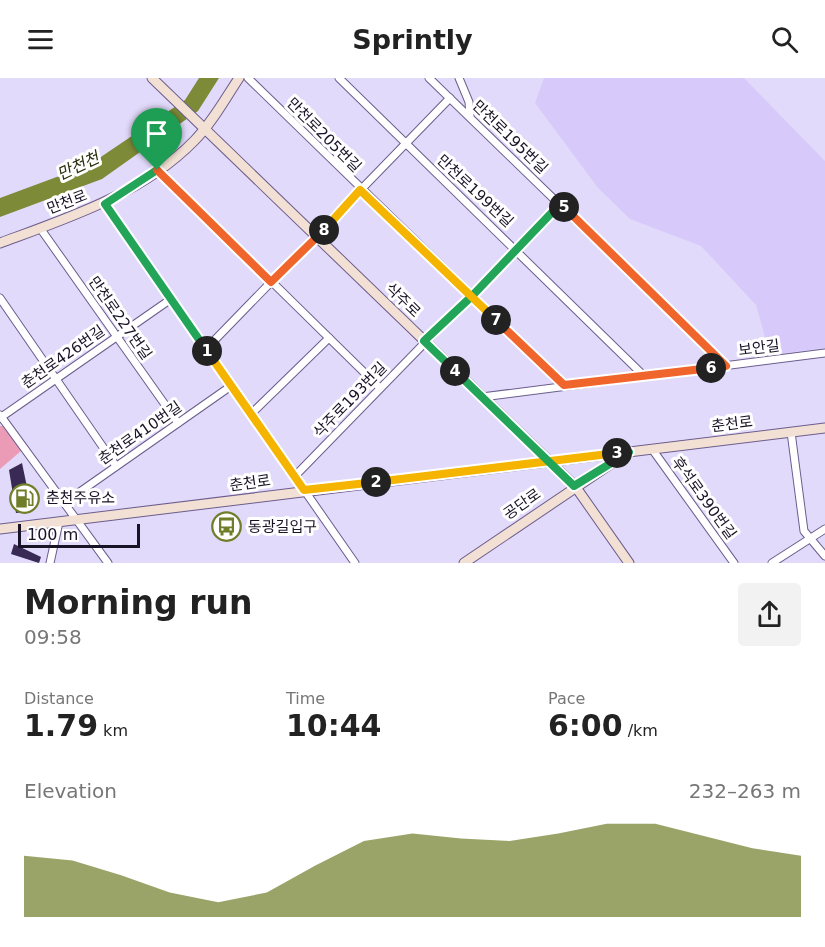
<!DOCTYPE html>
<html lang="en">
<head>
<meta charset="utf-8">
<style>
  body { margin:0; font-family:"DejaVu Sans","Noto Sans KR",sans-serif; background:#f2f2f2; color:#222; height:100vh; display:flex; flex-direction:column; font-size:22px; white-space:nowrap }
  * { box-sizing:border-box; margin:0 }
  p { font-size:20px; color:#767676 }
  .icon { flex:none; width:33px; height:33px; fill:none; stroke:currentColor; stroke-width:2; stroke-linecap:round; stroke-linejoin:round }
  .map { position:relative; height:485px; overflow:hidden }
  .details { display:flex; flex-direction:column; background:#fff; flex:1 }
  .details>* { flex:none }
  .scale { position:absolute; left:18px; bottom:15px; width:122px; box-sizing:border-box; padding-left:6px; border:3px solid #191326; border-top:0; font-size:16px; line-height:21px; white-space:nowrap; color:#191326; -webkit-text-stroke:4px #fff; paint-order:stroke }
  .pin { position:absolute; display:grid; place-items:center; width:51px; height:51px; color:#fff; margin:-62px -26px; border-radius:50% 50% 50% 0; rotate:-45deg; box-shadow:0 0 6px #0007 }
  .pin .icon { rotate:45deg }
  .km { position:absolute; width:30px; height:30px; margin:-15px; border-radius:50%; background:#222; color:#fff; font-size:16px; line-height:30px; text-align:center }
  .round { display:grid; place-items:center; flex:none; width:63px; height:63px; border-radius:6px; background:#f2f2f2 }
  .overview { display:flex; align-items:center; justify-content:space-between; height:102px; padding:0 24px }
  h1 { font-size:33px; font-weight:600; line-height:45px }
  .metrics { display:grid; grid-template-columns:repeat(3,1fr); gap:9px; height:102px; padding:6px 24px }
  .metrics div { display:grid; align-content:center }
  .metrics b { font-size:30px; font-weight:600 }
  .metrics small { font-size:16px; font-weight:400 }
  .metrics p { font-size:16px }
  .chart { height:168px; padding:12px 24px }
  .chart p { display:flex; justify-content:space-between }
  .chart svg { width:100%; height:108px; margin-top:6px; fill:#707d29; opacity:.7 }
  header { display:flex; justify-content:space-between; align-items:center; height:78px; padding:0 24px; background:#fff; font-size:27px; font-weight:600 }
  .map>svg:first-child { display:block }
  .built { fill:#d7cafa }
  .green { fill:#ec9bb7 }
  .water { fill:#7d8a37 }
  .building { fill:#382a55 }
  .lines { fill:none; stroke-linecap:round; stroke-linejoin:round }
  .street-casing { stroke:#6b5d8d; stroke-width:9 }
  .secondary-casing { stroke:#6b5d8d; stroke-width:11 }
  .street { stroke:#fff; stroke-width:7 }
  .secondary { stroke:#f2e0d4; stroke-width:9 }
  .split-1-casing { stroke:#fff; stroke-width:12 }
  .split-2-casing { stroke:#fff; stroke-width:12 }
  .split-3-casing { stroke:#fff; stroke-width:12 }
  .split-4-casing { stroke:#fff; stroke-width:12 }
  .split-5-casing { stroke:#fff; stroke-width:12 }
  .split-6-casing { stroke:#fff; stroke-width:12 }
  .split-7-casing { stroke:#fff; stroke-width:12 }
  .split-8-casing { stroke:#fff; stroke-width:12 }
  .split-9-casing { stroke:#fff; stroke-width:12 }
  .split-1 { stroke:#22a559; stroke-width:8 }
  .split-2 { stroke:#f5b400; stroke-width:8 }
  .split-3 { stroke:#f5b400; stroke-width:8 }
  .split-4 { stroke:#22a559; stroke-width:8 }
  .split-5 { stroke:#22a559; stroke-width:8 }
  .split-6 { stroke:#f0652b; stroke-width:8 }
  .split-7 { stroke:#f0652b; stroke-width:8 }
  .split-8 { stroke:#f5b400; stroke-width:8 }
  .split-9 { stroke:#f0652b; stroke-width:8 }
  .labels { text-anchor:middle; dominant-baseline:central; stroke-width:6; stroke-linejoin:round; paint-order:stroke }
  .street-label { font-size:15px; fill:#191326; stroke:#fff }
  .poi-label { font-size:15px; fill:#191326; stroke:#fff; text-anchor:start }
  .water-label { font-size:16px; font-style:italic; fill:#2a2f0b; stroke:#fff }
</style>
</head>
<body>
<header><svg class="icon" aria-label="menu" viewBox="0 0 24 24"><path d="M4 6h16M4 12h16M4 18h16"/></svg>Sprintly<svg class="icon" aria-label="search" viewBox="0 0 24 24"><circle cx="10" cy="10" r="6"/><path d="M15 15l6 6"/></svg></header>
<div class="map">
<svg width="825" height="485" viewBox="0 0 825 485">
  <rect width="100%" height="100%" fill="#e2dafa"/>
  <path class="built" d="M544 0H744L825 83V270L770 277 756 227 701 168 630 141 598 110 535 25Z"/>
  <path class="green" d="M0 348H5L21 373 0 391Z"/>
  <path class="water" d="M199 0H219L198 33 102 101 0 139V120L89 87 185 22Z"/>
  <g class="building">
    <path d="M22 385 32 433 16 435 9 392Z"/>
    <path d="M14 466 41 479 39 485 11 476Z"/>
  </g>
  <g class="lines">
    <defs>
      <g id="street">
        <path d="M248 0 564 307"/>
        <path d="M339 0 643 297"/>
        <path d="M429 0 726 288"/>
        <path d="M459 0 469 24 470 38"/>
        <path d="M157 91 380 310"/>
        <path d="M105 126 355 485"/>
        <path d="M40 150 178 345"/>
        <path d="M0 220 116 388"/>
        <path d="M206 271 450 20"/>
        <path d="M482 319 825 275"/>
        <path d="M251 336 329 260"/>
        <path d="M0 337 108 485"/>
        <path d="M0 340 171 221"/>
        <path d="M791 354 804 453 825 478"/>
        <path d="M652 371 734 485"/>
        <path d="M295 398 560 126"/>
        <path d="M64 425 231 308"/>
        <path d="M50 485 59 444"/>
        <path d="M772 485 825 451"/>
      </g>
      <g id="secondary">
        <path d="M152 0 575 408 629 485"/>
        <path d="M0 165C68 140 142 116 194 63 212 45 225 21 239 0"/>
        <path d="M0 451 825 350"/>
        <path d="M464 485 627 375"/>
      </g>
    </defs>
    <use href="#street" class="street-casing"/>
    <use href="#secondary" class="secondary-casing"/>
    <use href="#street" class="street"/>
    <use href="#secondary" class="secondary"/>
  </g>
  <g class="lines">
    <defs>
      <path id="split-1" d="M157 92 105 126 207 273"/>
      <path id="split-2" d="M207 273 304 412 376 404"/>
      <path id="split-3" d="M376 404 617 375"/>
      <path id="split-4" d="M455 293 574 408 629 374 617 375"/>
      <path id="split-5" d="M455 293 424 263 472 218 560 126 564 129"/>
      <path id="split-6" d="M564 129 726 288 711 290"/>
      <path id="split-7" d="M496 242 564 307 711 290"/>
      <path id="split-8" d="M324 152 360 112 496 242"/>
      <path id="split-9" d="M157 92 271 204 324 152"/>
    </defs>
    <use href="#split-1" class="split-1-casing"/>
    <use href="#split-2" class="split-2-casing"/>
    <use href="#split-3" class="split-3-casing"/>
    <use href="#split-4" class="split-4-casing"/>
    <use href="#split-5" class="split-5-casing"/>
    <use href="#split-6" class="split-6-casing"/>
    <use href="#split-7" class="split-7-casing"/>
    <use href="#split-8" class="split-8-casing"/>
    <use href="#split-9" class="split-9-casing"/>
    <use href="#split-1" class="split-1"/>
    <use href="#split-2" class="split-2"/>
    <use href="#split-3" class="split-3"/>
    <use href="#split-4" class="split-4"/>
    <use href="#split-5" class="split-5"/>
    <use href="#split-6" class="split-6"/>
    <use href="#split-7" class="split-7"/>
    <use href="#split-8" class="split-8"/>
    <use href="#split-9" class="split-9"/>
  </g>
  <defs>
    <symbol id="fuel-ring" viewBox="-11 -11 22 22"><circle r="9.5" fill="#fff" stroke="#707d29" stroke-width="1.5"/><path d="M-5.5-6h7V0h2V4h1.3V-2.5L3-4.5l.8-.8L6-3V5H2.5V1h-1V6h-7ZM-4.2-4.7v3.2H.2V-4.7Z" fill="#707d29"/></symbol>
    <symbol id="bus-ring" viewBox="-11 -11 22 22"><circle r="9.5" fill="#fff" stroke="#707d29" stroke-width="1.5"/><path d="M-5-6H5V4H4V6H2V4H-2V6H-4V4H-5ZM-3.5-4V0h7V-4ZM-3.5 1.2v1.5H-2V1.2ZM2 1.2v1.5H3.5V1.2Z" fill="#707d29"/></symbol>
  </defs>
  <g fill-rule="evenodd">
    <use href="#fuel-ring" x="8" y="404" width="33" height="33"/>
    <use href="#bus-ring" x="210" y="432" width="33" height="33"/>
  </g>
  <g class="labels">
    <g class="street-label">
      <text transform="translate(324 57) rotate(45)">만천로205번길</text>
      <text transform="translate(510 59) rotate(44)">만천로195번길</text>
      <text transform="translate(475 113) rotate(43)">만천로199번길</text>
      <text transform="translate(67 124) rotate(-21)">만천로</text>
      <text transform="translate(403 222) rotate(44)">삭주로</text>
      <text transform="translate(120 240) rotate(55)">만천로227번길</text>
      <text transform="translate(759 270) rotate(-7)">보안길</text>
      <text transform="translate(63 279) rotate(-35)">춘천로426번길</text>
      <text transform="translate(350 322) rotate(-46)">삭주로193번길</text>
      <text transform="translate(732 346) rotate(-7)">춘천로</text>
      <text transform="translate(140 355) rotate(-35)">춘천로410번길</text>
      <text transform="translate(250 405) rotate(-8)">춘천로</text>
      <text transform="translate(704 420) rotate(54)">후석로390번길</text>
      <text transform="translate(522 426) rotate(-35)">공단로</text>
    </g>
    <g class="poi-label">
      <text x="46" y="420">춘천주유소</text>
      <text x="248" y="449">동광길입구</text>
    </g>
    <g class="water-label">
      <text transform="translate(78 88) rotate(-25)">만천천</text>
    </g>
  </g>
</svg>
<div class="scale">100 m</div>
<div class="pin" style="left:157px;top:92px;background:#1e9e55"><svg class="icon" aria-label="arrive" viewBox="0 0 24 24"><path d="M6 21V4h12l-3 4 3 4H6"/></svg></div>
<b class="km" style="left:207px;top:273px">1</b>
<b class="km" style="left:376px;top:404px">2</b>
<b class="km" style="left:617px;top:375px">3</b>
<b class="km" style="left:455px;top:293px">4</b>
<b class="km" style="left:564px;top:129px">5</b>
<b class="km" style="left:711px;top:290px">6</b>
<b class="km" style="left:496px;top:242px">7</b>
<b class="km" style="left:324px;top:152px">8</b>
</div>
<section class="details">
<div class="overview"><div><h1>Morning run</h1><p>09:58</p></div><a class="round"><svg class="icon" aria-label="share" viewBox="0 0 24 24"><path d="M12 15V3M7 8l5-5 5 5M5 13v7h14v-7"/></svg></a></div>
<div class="metrics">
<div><p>Distance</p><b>1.79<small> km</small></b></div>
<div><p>Time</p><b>10:44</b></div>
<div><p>Pace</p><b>6:00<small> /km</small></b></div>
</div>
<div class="chart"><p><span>Elevation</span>232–263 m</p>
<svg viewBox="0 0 160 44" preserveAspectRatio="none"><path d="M0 44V19L10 21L20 27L30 34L40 38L50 34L60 23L70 13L80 10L90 12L100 13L110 10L120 6L130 6L140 11L150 16L160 19V44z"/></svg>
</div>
</section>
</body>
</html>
